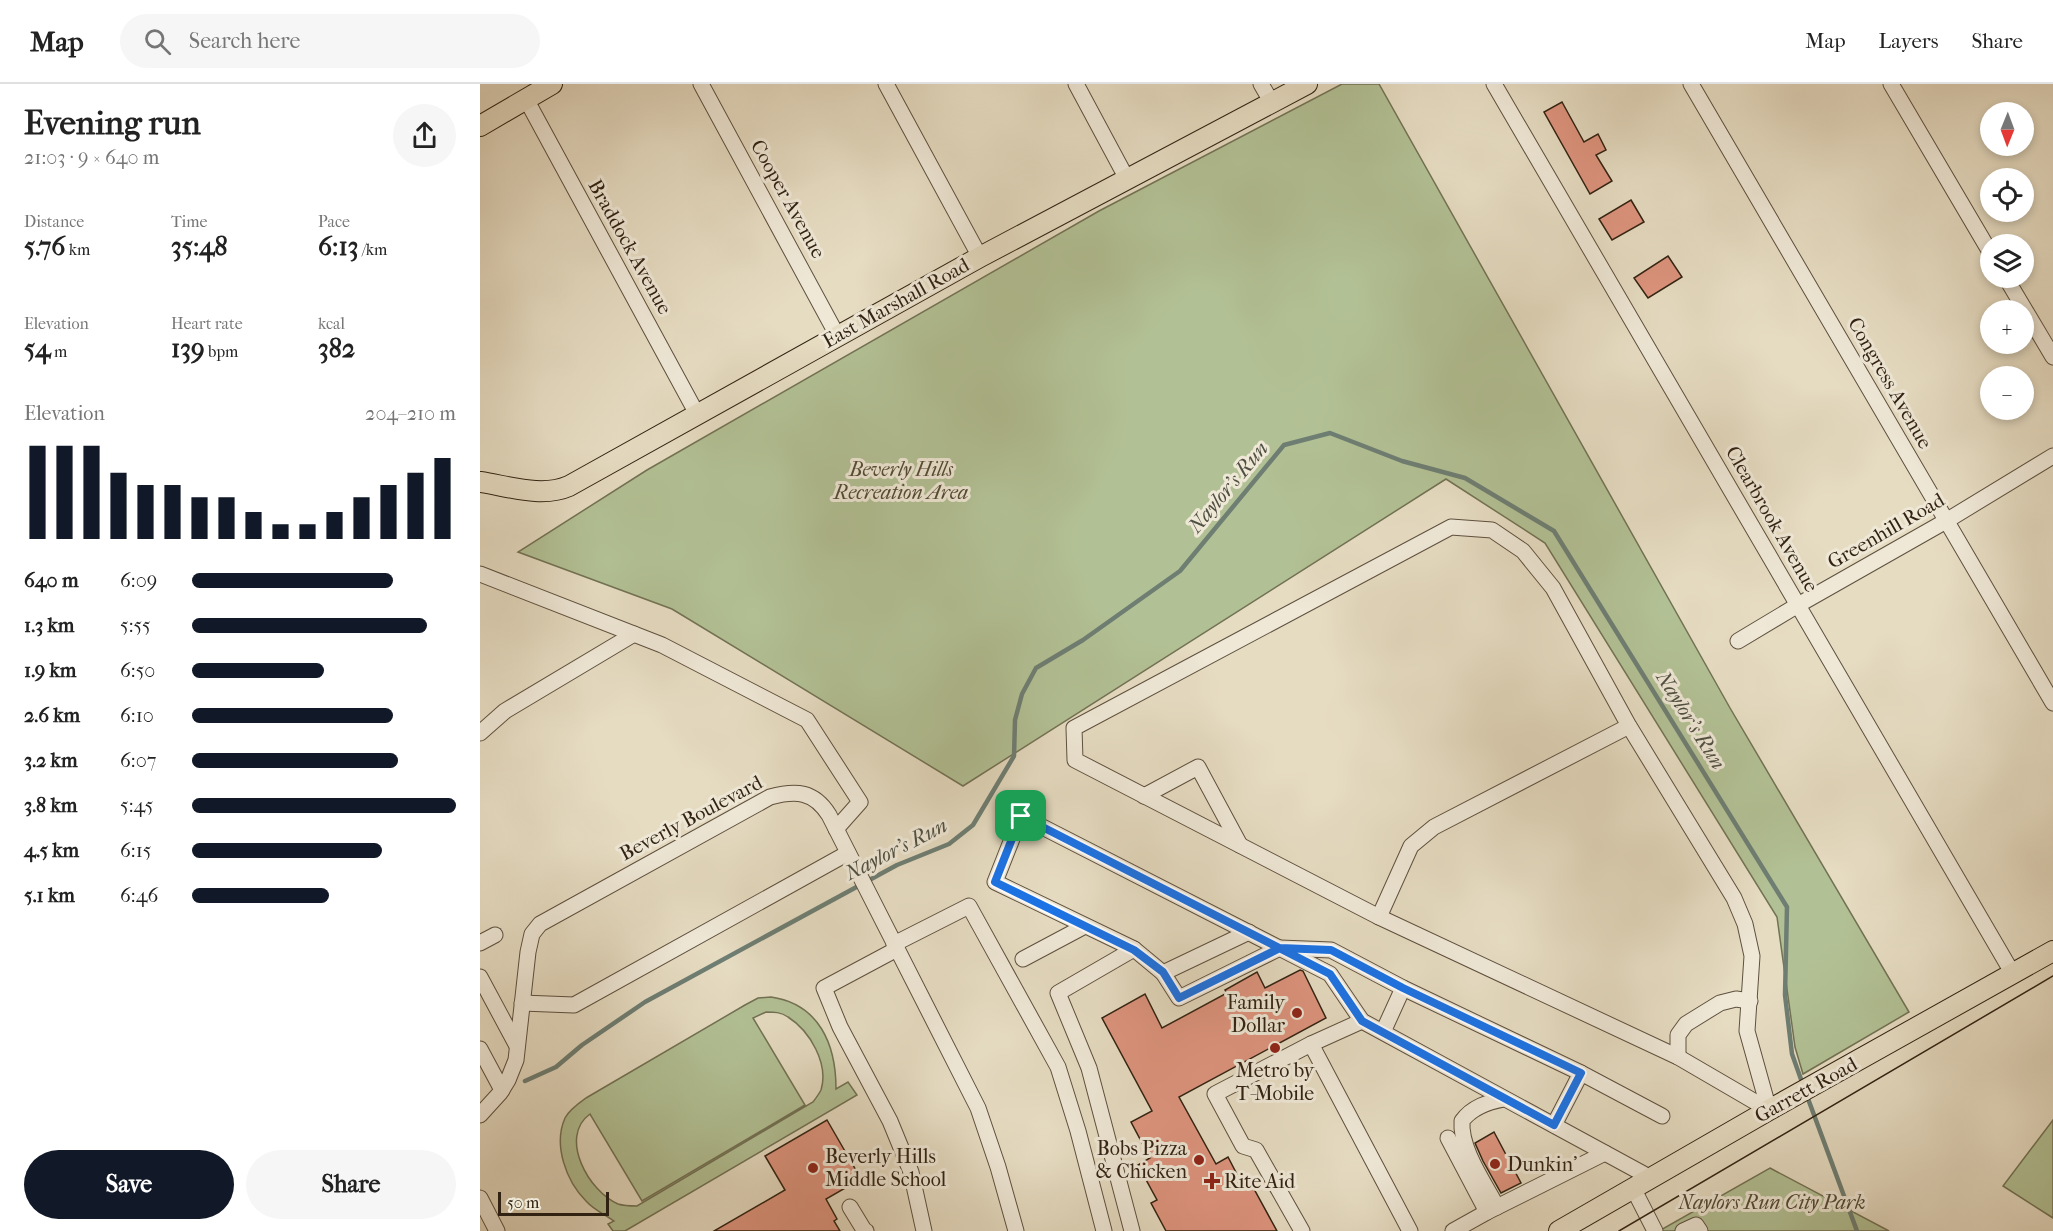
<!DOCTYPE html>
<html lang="en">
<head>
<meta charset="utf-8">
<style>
  body { margin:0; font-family:"IM FELL French Canon",serif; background:#f6f6f6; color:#222; height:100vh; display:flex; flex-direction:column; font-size:22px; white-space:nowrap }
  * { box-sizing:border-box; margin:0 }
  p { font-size:20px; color:#767676 }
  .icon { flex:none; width:33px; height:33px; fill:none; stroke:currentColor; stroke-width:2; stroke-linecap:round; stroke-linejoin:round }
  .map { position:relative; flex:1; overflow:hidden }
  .sheet { display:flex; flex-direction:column; background:#fff; width:480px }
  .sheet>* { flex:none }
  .needle { width:39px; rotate:181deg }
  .tools { position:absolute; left:1500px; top:18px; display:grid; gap:12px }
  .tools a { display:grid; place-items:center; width:54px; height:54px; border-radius:50%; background:#fff; box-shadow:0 3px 9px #0003; font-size:30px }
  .scale { position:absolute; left:18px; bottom:15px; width:111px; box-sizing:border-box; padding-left:6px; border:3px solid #312212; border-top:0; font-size:16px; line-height:21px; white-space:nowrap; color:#312212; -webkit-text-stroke:4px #efe8d7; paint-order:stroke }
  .pin { position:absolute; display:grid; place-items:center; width:51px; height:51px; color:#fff; margin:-26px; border-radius:12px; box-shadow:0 3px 9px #0006 }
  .round { display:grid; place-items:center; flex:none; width:63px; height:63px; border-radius:32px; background:#f6f6f6 }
  .headline { display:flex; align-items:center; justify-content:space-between; height:102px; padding:0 24px }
  h1 { font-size:33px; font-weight:700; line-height:45px }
  .figures { display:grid; grid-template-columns:repeat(3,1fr); gap:9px; height:102px; padding:6px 24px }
  .figures div { display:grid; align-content:center }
  .figures b { font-size:26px; font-weight:700 }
  .figures small { font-size:16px; font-weight:400 }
  .figures p { font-size:16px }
  .chart { height:168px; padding:12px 24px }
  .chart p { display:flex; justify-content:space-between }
  .chart svg { width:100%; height:108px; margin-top:6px; stroke:#111827; stroke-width:6 }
  .action { display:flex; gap:12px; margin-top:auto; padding:12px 24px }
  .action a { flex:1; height:69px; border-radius:36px; background:#111827; color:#fff; font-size:24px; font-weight:700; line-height:69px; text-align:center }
  .action a+a { background:#f6f6f6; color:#222 }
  ul { padding:0 24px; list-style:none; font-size:20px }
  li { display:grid; grid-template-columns:96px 72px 1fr; align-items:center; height:45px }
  li i { height:15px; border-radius:8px; background:#111827 }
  header { display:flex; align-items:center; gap:36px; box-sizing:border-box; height:84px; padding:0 30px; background:#fff; border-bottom:2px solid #e0e0e0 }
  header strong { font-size:28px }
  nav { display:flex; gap:33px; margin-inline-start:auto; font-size:21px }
  .search { width:420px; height:54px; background:#f6f6f6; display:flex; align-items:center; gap:15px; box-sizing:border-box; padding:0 21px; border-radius:33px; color:#767676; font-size:22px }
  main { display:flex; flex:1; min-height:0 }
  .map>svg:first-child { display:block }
  .green { fill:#b2c195; stroke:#727254; stroke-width:1.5; fill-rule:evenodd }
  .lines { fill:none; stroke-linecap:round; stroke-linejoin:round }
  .stream { stroke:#6e7e73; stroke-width:4.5 }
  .building { fill:#de947e; stroke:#312212; stroke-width:1.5 }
  .minor-casing { stroke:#5e503e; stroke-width:17 }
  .major-casing { stroke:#312212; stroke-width:22 }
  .minor { stroke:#efe8d7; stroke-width:15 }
  .major { stroke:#e6dcc2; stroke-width:20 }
  .tram { stroke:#312212; stroke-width:1.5 }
  .route-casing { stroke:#fff; stroke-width:12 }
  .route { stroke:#1a73e8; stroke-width:8 }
  .poi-dot { fill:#8f2418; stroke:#efe8d7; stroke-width:2 }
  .labels { text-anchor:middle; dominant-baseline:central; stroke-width:6; stroke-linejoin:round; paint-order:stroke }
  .street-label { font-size:20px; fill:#312212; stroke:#efe8d7 }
  .park-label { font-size:20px; font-style:italic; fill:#514a33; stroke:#efe8d7 }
  .poi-label { font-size:20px; fill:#312212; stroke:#efe8d7; text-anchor:start }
  .water-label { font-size:21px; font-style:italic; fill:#4f5043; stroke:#efe8d7 }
</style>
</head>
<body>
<header>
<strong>Map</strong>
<div class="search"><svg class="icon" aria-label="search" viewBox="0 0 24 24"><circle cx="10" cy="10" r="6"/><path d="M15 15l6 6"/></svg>Search here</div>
<nav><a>Map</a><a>Layers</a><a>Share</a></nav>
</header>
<main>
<section class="sheet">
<div class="headline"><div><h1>Evening run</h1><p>21:03 · 9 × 640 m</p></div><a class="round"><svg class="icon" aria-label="share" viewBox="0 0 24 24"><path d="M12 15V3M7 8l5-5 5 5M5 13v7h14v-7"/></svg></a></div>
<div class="figures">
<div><p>Distance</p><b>5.76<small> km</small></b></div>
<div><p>Time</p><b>35:48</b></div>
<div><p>Pace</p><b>6:13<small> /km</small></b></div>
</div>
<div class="figures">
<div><p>Elevation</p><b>54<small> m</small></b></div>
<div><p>Heart rate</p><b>139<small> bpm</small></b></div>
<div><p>kcal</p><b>382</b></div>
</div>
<div class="chart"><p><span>Elevation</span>204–210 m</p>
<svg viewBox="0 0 160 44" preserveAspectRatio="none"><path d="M5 44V6M15 44V6M25 44V6M35 44V17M45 44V22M55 44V22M65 44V27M75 44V27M85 44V33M95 44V38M105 44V38M115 44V33M125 44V27M135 44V22M145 44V17M155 44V11"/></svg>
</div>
<ul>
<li><b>640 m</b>6:09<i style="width:76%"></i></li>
<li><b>1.3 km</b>5:55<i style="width:89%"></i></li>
<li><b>1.9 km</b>6:50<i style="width:50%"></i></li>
<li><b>2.6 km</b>6:10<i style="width:76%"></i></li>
<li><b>3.2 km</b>6:07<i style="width:78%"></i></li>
<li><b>3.8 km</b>5:45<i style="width:100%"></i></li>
<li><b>4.5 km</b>6:15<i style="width:72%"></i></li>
<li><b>5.1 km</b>6:46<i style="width:52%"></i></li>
</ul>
<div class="action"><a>Save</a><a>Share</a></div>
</section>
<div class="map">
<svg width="1573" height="1147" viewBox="0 0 1573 1147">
  <rect width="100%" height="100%" fill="#e6dcc2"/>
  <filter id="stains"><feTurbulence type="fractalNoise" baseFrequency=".00333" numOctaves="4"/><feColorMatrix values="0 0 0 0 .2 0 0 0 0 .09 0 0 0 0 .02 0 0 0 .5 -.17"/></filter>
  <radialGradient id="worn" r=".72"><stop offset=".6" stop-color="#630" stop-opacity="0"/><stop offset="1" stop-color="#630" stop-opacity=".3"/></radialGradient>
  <g class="green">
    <path d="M862 0H899L1250 624 1429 928 1323 990 1315 963 1297 833 1065 459 966 395 483 702 192 525 38 468 167 386 619 127Z"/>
    <path d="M291 913C339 920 356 960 356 1005L368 998 377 1011 145 1147H133L128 1140 134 1137C124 1130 114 1126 106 1117 86 1097 73 1061 85 1034 89 1026 99 1019 106 1014L265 921 278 914ZM286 928C294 928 301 928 308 933 330 947 349 980 341 1006 339 1010 336 1014 333 1018L157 1122C150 1122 144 1122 138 1120 109 1108 78 1053 110 1030L162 1117 325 1021 273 934Z"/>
    <path d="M1573 1036V1134L1523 1102Z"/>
    <path d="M1290 1084 1409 1147H1179Z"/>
  </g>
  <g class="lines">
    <g class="stream">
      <path d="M45 997 76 983 102 961 165 918 417 781 469 760 493 741 534 672 535 636 542 610 556 584 603 556 700 487 804 361 850 349 922 377 985 394 1074 447 1307 823 1305 911 1312 970 1323 1001"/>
      <path d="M1327 1012 1377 1147"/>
    </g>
  </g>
  <g class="building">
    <path d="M1082 18 1104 58 1118 50 1126 66 1116 71 1132 97 1110 110 1064 28Z"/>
    <path d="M1151 116 1164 138 1132 156 1119 135Z"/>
    <path d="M1188 172 1202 193 1168 214 1154 194Z"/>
    <path d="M820 886 823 887 846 934 699 1013 736 1080 748 1073 761 1098 768 1094 797 1147H686L671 1119 677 1116 658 1081 670 1074 651 1038 672 1027 622 934 665 910 682 944 747 909 745 906 777 888 785 904Z"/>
    <path d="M347 1036 381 1095 346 1115 357 1135 354 1137 360 1147H234L305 1106 285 1072Z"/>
    <path d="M1014 1048 1041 1099 1021 1109 1003 1077 995 1059Z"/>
  </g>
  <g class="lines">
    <defs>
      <g id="minor">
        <path d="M221 0 357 251"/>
        <path d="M406 0 500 173"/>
        <path d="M596 0 647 95"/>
        <path d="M781 0 792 19"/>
        <path d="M1014 0 1533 890"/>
        <path d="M1211 0 1573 619"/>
        <path d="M1411 0 1510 168"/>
        <path d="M46 15 217 330"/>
        <path d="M1526 194 1573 273"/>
        <path d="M0 490 182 561 327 636 380 718 356 745"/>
        <path d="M1258 557 1318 521 1466 437 1573 372"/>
        <path d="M1149 642 954 743 931 762 899 833 595 676 594 644 971 443 1012 446 1043 467 1073 504 1149 642 1254 814 1265 840 1272 872 1267 947 1289 1026"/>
        <path d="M0 649 25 627 154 550"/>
        <path d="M664 712 718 683 760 761"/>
        <path d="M899 833 1198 973 1289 1026"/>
        <path d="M769 848 683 889 699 914 800 864 851 866 923 904 1101 989"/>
        <path d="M0 859 15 851"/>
        <path d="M414 860 489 822 578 983 598 1047 624 1147"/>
        <path d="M417 865 344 904 360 943 410 1037 431 1088 444 1147"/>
        <path d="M654 865 683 889"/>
        <path d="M543 875 605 842"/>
        <path d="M0 893 37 962"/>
        <path d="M42 919 94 921 368 769"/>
        <path d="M882 937 831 960 930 1147"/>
        <path d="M903 948 923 904"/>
        <path d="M0 965 22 1006"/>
        <path d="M1198 973V951L1206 940 1240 919 1256 915 1270 917"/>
        <path d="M0 1031 20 1009 28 996 36 976 48 868 52 850 60 840 290 713C316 706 334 707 349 731L498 1024 518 1083 536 1147"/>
        <path d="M1074 1041 1101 989 1182 1032"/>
        <path d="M968 1054 1007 1128"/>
        <path d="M1153 1104 1175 1147"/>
        <path d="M0 1114 17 1147"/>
        <path d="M370 1123 384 1146 386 1147"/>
        <path d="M1017 1123C1004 1098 980 1065 982 1037 992 1023 1008 1018 1024 1015"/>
        <path d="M652 1147 609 984 578 909 654 865 515 798 541 732 850 890 882 937 1171 1094"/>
        <path d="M822 1147 776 1066 763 1062 735 1010 831 960"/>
        <path d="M973 1147 1007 1128 1125 1069"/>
        <path d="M1203 1147 1216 1141 1220 1147"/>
      </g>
      <g id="major">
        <path d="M0 42 72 0"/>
        <path d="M0 398C28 402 62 414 89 402L500 173 827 0"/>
        <path d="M1079 1147 1289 1026 1573 867"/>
      </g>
    </defs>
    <use href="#minor" class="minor-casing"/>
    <use href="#major" class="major-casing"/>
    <use href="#minor" class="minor"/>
    <use href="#major" class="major"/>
    <path class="tram" d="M1139 1147 1573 892"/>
  </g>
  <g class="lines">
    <defs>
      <path id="route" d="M541 732 850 890 882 937 1074 1041 1101 989 923 904 851 866 800 864 699 914 683 888 654 866 515 798 541 732"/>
    </defs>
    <use href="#route" class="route-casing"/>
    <use href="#route" class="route"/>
  </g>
  <g class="poi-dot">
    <circle cx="817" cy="929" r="6"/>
    <circle cx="795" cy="964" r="6"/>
    <circle cx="719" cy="1076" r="6"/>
    <circle cx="1015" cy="1080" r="6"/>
    <circle cx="333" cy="1084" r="6"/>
    <path d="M729 1088h6v6h6v6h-6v6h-6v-6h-6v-6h6z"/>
  </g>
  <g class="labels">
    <g class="street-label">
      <text transform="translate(308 115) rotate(61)">Cooper Avenue</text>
      <text transform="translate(150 163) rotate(61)">Braddock Avenue</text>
      <text transform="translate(416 219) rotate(-29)">East Marshall Road</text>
      <text transform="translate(1410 299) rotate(60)">Congress Avenue</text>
      <text transform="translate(1292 435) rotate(60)">Clearbrook Avenue</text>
      <text transform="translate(1406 447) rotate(-30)">Greenhill Road</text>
      <text transform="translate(211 734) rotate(-28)">Beverly Boulevard</text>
      <text transform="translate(1326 1006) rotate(-29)">Garrett Road</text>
    </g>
    <g class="park-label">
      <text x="421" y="385">Beverly Hills<tspan x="421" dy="23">Recreation Area</tspan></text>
      <text x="1292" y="1118">Naylors Run City Park</text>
    </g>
    <g class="poi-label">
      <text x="805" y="918" text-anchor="end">Family<tspan x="805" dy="23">Dollar</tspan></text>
      <text x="795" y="986" text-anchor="middle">Metro by<tspan x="795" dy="23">T-Mobile</tspan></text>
      <text x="707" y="1064" text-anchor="end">Bobs Pizza<tspan x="707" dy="23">&amp; Chicken</tspan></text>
      <text x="345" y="1072">Beverly Hills<tspan x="345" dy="23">Middle School</tspan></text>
      <text x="1027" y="1080">Dunkin'</text>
      <text x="744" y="1097">Rite Aid</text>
    </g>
    <g class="water-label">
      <text transform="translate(748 403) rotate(-50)">Naylor's Run</text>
      <text transform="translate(1211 636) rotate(58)">Naylor's Run</text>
      <text transform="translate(416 765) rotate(-27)">Naylor's Run</text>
    </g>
  </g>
  <rect width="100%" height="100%" filter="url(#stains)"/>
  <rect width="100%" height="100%" fill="url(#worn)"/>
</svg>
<div class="tools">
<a><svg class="needle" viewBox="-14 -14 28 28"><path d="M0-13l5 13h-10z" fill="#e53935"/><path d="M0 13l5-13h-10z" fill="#767676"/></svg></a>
<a><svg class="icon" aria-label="locate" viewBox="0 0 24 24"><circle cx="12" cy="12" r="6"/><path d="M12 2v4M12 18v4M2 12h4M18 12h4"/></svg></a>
<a><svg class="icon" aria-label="layers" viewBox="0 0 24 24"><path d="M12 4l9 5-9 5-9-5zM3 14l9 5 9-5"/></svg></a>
<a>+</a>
<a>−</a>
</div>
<div class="scale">50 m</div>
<div class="pin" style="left:541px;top:732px;background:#1e9e55"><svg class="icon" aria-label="arrive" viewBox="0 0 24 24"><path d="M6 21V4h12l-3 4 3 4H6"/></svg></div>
</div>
</main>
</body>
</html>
